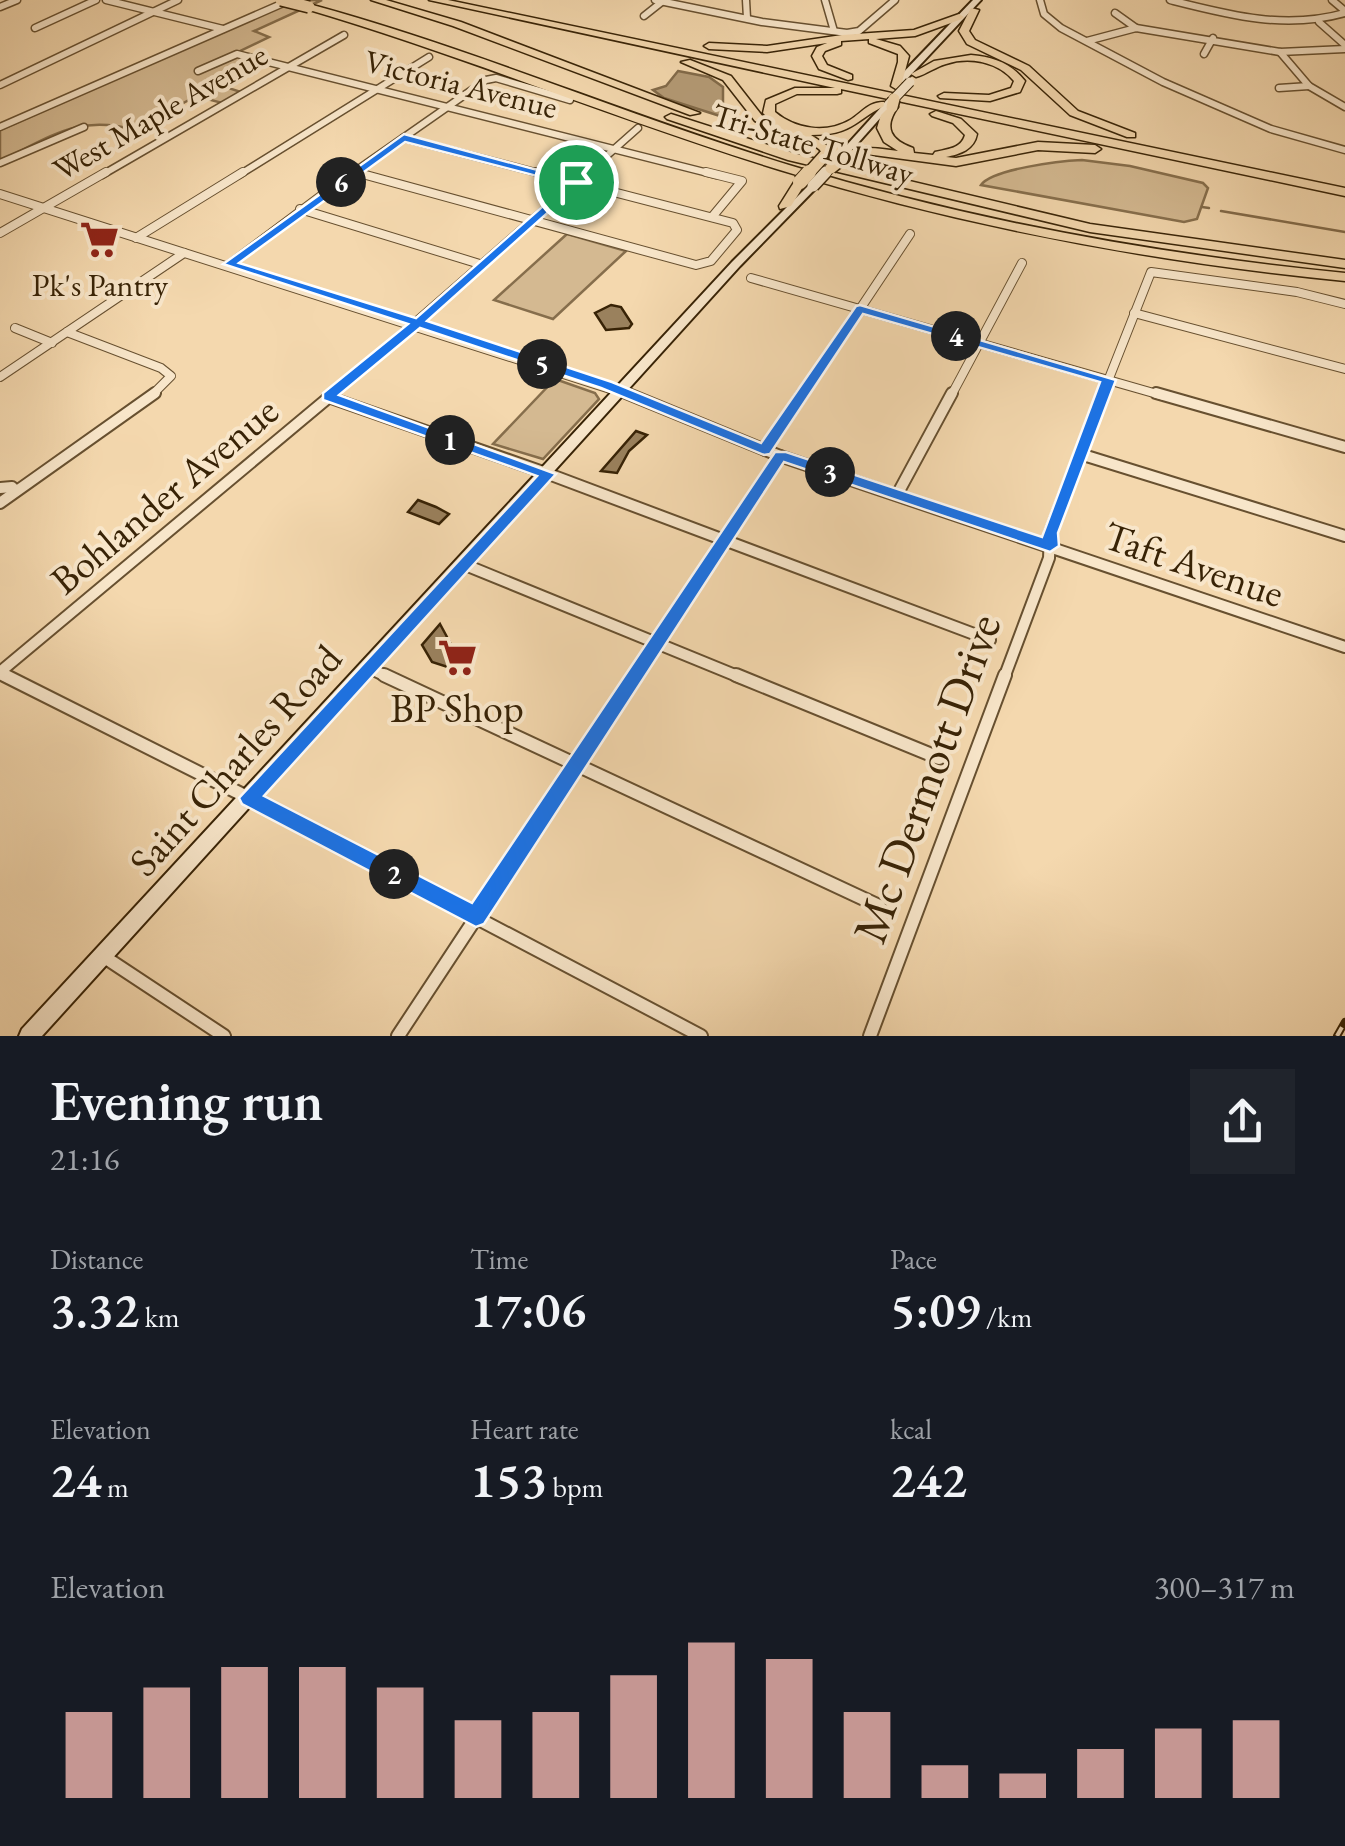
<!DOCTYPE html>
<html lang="en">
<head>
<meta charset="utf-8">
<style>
  body { margin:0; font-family:"EB Garamond",serif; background:#20242c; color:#f1f3f6; height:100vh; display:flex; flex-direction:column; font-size:38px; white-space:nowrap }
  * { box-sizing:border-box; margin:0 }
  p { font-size:32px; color:#9ea1a6 }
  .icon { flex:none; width:55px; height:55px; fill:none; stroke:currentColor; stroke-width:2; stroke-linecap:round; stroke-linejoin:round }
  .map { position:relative; height:1036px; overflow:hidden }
  .side { display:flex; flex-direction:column; background:#171b24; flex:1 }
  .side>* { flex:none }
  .pin { position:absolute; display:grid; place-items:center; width:85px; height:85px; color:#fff; margin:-42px; border:5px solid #fff; border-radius:50%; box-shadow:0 2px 10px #0007 }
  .km { position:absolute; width:50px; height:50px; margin:-25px; border-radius:50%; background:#222; color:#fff; font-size:28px; line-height:50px; text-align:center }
  .round { display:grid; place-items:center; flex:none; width:105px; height:105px; border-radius:0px; background:#20242c }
  .headline { display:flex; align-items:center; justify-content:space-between; height:170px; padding:0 50px }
  h1 { font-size:55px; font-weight:600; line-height:75px }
  .stats { display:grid; grid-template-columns:repeat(3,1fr); gap:15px; height:170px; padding:10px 50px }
  .stats div { display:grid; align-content:center }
  .stats b { font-size:50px; font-weight:600 }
  .stats small { font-size:28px; font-weight:400 }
  .stats p { font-size:28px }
  .chart { height:280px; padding:20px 50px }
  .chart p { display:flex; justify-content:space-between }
  .chart svg { width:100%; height:180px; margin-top:10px; stroke:#c59692; stroke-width:6 }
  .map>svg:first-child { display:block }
  .green { fill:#d4b991; stroke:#866e4c; stroke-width:2.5 }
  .water { fill:#b49a75; stroke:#826a49; stroke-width:2.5 }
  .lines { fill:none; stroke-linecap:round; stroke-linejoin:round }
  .stream { stroke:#826a49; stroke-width:2.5 }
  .building { fill:#9a815d; stroke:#382306; stroke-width:2.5 }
  .street-far3-casing { stroke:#675030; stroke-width:9 }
  .street-far2-casing { stroke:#675030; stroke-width:10 }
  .street-far1-casing { stroke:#675030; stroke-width:14 }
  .street-casing { stroke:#675030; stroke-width:16 }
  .secondary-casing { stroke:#382306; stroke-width:4 }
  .highway-casing { stroke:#382306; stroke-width:3 }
  .street-far3 { stroke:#f8e6ca; stroke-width:6 }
  .street-far2 { stroke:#f8e6ca; stroke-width:8 }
  .street-far1 { stroke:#f8e6ca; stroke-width:10 }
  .street { stroke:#f8e6ca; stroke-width:12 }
  .secondary { fill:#f8e6ca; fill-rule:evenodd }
  .highway { fill:#f4d8ae; fill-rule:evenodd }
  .rail-casing { stroke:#382306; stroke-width:8 }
  .rail { stroke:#f8e6ca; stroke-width:4; stroke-dasharray:10; stroke-linecap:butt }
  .secondary-bridge-far1-casing { stroke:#382306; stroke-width:11; stroke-linecap:butt }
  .secondary-bridge-casing { stroke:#382306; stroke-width:14; stroke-linecap:butt }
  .highway-bridge-far1-casing { stroke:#382306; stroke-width:14; stroke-linecap:butt }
  .highway-bridge-casing { stroke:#382306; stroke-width:16; stroke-linecap:butt }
  .secondary-bridge-far1 { stroke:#f8e6ca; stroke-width:9 }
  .secondary-bridge { stroke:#f8e6ca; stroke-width:11 }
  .highway-bridge-far1 { stroke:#f4d8ae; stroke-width:11 }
  .highway-bridge { stroke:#f4d8ae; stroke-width:14 }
  .route { fill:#1a73e8; stroke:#fff; stroke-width:2.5; fill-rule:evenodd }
  .labels { text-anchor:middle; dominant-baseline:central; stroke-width:8; stroke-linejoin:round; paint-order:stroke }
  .far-street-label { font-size:32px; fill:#382306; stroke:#f8e6ca }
  .far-poi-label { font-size:32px; fill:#382306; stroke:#f8e6ca }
  .street-label { font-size:40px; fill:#382306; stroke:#f8e6ca }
  .poi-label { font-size:40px; fill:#382306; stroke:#f8e6ca }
  .near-street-label { font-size:48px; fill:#382306; stroke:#f8e6ca }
</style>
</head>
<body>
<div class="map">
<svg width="1345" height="1036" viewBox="0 0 1345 1036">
  <rect width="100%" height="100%" fill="#f4d8ae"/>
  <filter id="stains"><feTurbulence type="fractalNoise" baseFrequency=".002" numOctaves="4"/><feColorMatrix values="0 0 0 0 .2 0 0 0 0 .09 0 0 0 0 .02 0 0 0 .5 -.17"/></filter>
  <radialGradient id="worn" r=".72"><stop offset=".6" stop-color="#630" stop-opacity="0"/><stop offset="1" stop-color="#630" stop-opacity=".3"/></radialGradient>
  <g class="green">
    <path d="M294 0H322L254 31 269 37 234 54 258 61 216 84 241 92 222 103 196 96 135 130C78 114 51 137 0 161V130Z"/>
    <path d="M1082 160 1130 166 1203 183 1208 188 1197 219 1184 222 981 185C992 169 1060 161 1082 160Z"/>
    <path d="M567 234 626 251 553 319 494 300Z"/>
    <path d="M555 379 595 393 599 399 543 459 493 444Z"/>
  </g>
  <path class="water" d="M678 71 709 77 723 87V117L664 98 653 90 666 86Z"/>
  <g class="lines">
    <g class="stream">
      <path d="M1202 207 1209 208"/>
      <path d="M1221 211 1345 232"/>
    </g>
  </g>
  <g class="building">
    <path d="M611 305 621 307 632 324 629 328 606 330 595 313Z"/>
    <path d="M636 431 647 435 629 451 617 473 601 471Z"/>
    <path d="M418 500 436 507 449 514 439 524 408 512Z"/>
    <path d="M440 624 454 650 458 646 472 652 457 670 432 662 422 645Z"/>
  </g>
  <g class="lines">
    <defs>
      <g id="street-far3">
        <path d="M106 0 223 29"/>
        <path d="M655 0 762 22 847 33 859 31 895 0"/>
        <path d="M746 0 747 18"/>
        <path d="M825 0 834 31"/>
        <path d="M1040 0 1044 14 1061 28 1163 82 1271 129 1345 150"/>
        <path d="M1170 0C1229 15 1285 30 1345 13"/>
        <path d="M1332 0 1345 11"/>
        <path d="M0 7 17 0"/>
        <path d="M1115 13 1136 28"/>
        <path d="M644 16 663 1"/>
        <path d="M1319 22 1345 45"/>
        <path d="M35 28 96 0"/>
        <path d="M1087 41 1136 28 1280 52 1345 49"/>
        <path d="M1280 52 1309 86 1345 107"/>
        <path d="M1204 54 1213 38"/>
        <path d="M198 71 237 54 716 175"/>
        <path d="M0 85 178 0"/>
        <path d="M1279 88 1309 86"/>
        <path d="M0 127 288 1"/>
        <path d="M403 138 546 175"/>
        <path d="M0 163 84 127"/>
        <path d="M355 172 364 175"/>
        <path d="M102 175 344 35"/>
        <path d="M239 175 429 57"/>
        <path d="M350 175 486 80 496 78 570 100"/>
        <path d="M585 175 638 128"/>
      </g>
      <g id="street-far2">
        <path d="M355 172 696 265 711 261 737 230 733 223 536 172"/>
        <path d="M706 172 742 181 712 217"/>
        <path d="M0 194 632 396"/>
        <path d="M300 209 483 265"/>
        <path d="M0 233 106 172"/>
        <path d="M136 238 243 172"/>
        <path d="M230 264 353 172"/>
        <path d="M751 278 1164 396"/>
        <path d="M1134 313 1345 369"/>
        <path d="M15 328 52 343"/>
        <path d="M67 332 161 368 171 376 151 396"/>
        <path d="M0 377 184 253"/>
        <path d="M331 396 588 172"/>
        <path d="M802 396 910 234"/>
        <path d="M951 396 1022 263"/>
        <path d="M1102 396 1151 272 1297 292 1345 304"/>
      </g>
      <g id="street-far1">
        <path d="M626 393 780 456 1345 647"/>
        <path d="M1156 393 1345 447"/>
        <path d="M328 397 546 473 990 640"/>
        <path d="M765 450 803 393"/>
        <path d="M1080 454 1345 536"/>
        <path d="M0 488 12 487 16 491"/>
        <path d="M898 493 952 393"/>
        <path d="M0 503 155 393"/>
        <path d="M463 564 742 678"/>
        <path d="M367 667 390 678"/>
        <path d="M0 672 334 393"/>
        <path d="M0 673 9 678"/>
        <path d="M634 678 780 456"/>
        <path d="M1004 678 1049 558 1050 533 1103 393"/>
      </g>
      <g id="street">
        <path d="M4 675 249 798 701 1036"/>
        <path d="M384 675 879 906"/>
        <path d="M736 675 939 758"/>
        <path d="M103 956 224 1036"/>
        <path d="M398 1036 636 675"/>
        <path d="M870 1036 1005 675"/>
      </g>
      <g id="secondary">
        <path d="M973 0H981L904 82H898V78Z"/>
        <path d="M884 104 891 106 842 161H836V157Z"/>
        <path d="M810 184 818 186 740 266 42 1036H19L22 1029 732 262Z"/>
      </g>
      <g id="highway">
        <path d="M371 0H386L461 22 700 113 690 115 453 26Z"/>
        <path d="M429 0H448L1345 188V196L841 89V93L837 94H797L775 104V112C795 129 826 134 850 120 863 112 868 102 884 102V106C853 122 852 135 811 135L832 149 829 158H821L820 150 810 142 755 121 723 80 681 62 690 60 731 76 763 117 769 119 763 113 766 100 795 88H835Z"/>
        <path d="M309 4C472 48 628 116 789 165 971 221 1156 254 1345 273V281C1153 262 965 227 780 170 620 121 466 56 306 9L304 7Z"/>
        <path d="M971 8 979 10 969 31 975 40 1029 66 1078 111 1135 133V137H1127L1070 115 1021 70 967 44 959 31Z"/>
        <path d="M959 14 964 17 962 19 915 36 876 39 900 46 909 56 901 86 896 89 891 86 898 62V54L869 43V39L841 41V45L825 51 822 56 827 65 852 75V79L848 80 819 69 812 56 817 47 827 43 767 52 709 49 704 46 709 43 767 46 842 35 914 30Z"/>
        <path d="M971 55C993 57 1011 63 1025 81L1020 92 990 101 940 98 938 96 944 93 989 95 1011 88 1014 81C998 62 970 56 946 64 935 67 927 74 916 77L911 74 934 61Z"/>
        <path d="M892 104 898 107C883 128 891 140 913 148L914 153 933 155 935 152C947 149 961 149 965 135L953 123 932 116 930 114 936 111 961 119 977 134C974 150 960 154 946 157L956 158 1038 142 1095 145 1101 149 1095 153 1038 150 956 166 866 154C856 156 846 165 837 163V157C856 144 875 148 898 151L884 142 877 128 881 115Z"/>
        <path d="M671 114 796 154 1090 224 1345 260V268L1090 232 788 160 667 119 665 117Z"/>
        <path d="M800 178 806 182 791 206 780 209 779 206 796 179Z"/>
      </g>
    </defs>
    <use href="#street-far3" class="street-far3-casing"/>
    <use href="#street-far2" class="street-far2-casing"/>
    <use href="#street-far1" class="street-far1-casing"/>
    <use href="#street" class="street-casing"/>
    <use href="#secondary" class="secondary-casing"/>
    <use href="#highway" class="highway-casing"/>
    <use href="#street-far3" class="street-far3"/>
    <use href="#street-far2" class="street-far2"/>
    <use href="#street-far1" class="street-far1"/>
    <use href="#street" class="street"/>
    <use href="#secondary" class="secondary"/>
    <use href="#highway" class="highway"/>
    <defs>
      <path id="rail" d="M1337 1036 1345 1022"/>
    </defs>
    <use href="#rail" class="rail-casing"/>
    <use href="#rail" class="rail"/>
    <defs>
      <g id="secondary-bridge-far1">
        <path d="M888 105 910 82"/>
        <path d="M824 175 837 161"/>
      </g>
      <path id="secondary-bridge" d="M813 186 826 172"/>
      <g id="highway-bridge-far1">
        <path d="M281 0 309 7"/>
        <path d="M892 107 894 99"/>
        <path d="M831 168 841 160"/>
        <path d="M807 175 825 155"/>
      </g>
      <path id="highway-bridge" d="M800 182 809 172"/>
    </defs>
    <use href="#secondary-bridge-far1" class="secondary-bridge-far1-casing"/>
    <use href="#secondary-bridge" class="secondary-bridge-casing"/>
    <use href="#highway-bridge-far1" class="highway-bridge-far1-casing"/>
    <use href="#highway-bridge" class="highway-bridge-casing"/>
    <use href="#secondary-bridge-far1" class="secondary-bridge-far1"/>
    <use href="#secondary-bridge" class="secondary-bridge"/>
    <use href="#highway-bridge-far1" class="highway-bridge-far1"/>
    <use href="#highway-bridge" class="highway-bridge"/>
  </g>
  <path class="route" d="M404 134 582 182 427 321 612 382 761 443 856 306 860 305 1116 380 1058 533 1059 546 1050 552 784 462 484 924 476 927 242 804 239 798 537 476 323 400V393L408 324 223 264ZM405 142 568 184 416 318 239 263ZM863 314 1100 382 1042 537 786 452H775L472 903 264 796 556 474 339 395 420 328 601 388 764 455 770 454Z"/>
  <defs>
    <symbol id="supermarket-bare" viewBox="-9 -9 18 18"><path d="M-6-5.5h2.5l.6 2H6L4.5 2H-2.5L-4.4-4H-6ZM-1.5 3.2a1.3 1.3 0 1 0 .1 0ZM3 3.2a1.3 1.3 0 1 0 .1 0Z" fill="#8f2418" stroke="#f8e6ca" stroke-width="2.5" paint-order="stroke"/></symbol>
  </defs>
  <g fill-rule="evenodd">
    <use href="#supermarket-bare" x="72" y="212" width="55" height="55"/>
    <use href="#supermarket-bare" x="430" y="630" width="55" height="55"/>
  </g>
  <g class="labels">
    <g class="far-street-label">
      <text transform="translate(461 84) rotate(14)">Victoria Avenue</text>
      <text transform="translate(160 112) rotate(-30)">West Maple Avenue</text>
      <text transform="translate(813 144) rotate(17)">Tri-State Tollway</text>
    </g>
    <g class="far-poi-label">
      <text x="100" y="285">Pk's Pantry</text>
    </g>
    <g class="street-label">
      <text transform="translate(164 495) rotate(-40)">Bohlander Avenue</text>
      <text transform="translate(1194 564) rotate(19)">Taft Avenue</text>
      <text transform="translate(235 760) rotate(-48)">Saint Charles Road</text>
    </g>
    <g class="poi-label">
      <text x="457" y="708">BP Shop</text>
    </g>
    <g class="near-street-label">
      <text transform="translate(926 778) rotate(-70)">Mc Dermott Drive</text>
    </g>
  </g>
  <rect width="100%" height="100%" filter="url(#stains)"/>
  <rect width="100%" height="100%" fill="url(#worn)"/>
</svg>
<div class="pin" style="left:576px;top:182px;background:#1e9e55"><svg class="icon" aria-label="arrive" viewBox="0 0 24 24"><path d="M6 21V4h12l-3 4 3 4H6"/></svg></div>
<b class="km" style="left:450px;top:440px">1</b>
<b class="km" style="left:394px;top:874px">2</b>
<b class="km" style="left:830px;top:472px">3</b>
<b class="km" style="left:956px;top:336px">4</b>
<b class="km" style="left:542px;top:364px">5</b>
<b class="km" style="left:341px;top:182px">6</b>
</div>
<section class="side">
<div class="headline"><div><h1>Evening run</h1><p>21:16</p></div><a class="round"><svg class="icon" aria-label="share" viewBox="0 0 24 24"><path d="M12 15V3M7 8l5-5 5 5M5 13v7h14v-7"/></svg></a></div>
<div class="stats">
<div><p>Distance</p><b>3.32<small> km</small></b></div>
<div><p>Time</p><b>17:06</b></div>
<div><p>Pace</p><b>5:09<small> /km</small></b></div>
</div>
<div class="stats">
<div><p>Elevation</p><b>24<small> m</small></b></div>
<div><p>Heart rate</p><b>153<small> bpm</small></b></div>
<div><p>kcal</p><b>242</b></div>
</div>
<div class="chart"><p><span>Elevation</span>300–317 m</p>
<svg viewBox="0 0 160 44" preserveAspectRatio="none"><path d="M5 44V23M15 44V17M25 44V12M35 44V12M45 44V17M55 44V25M65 44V23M75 44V14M85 44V6M95 44V10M105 44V23M115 44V36M125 44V38M135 44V32M145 44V27M155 44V25"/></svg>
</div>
</section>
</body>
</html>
